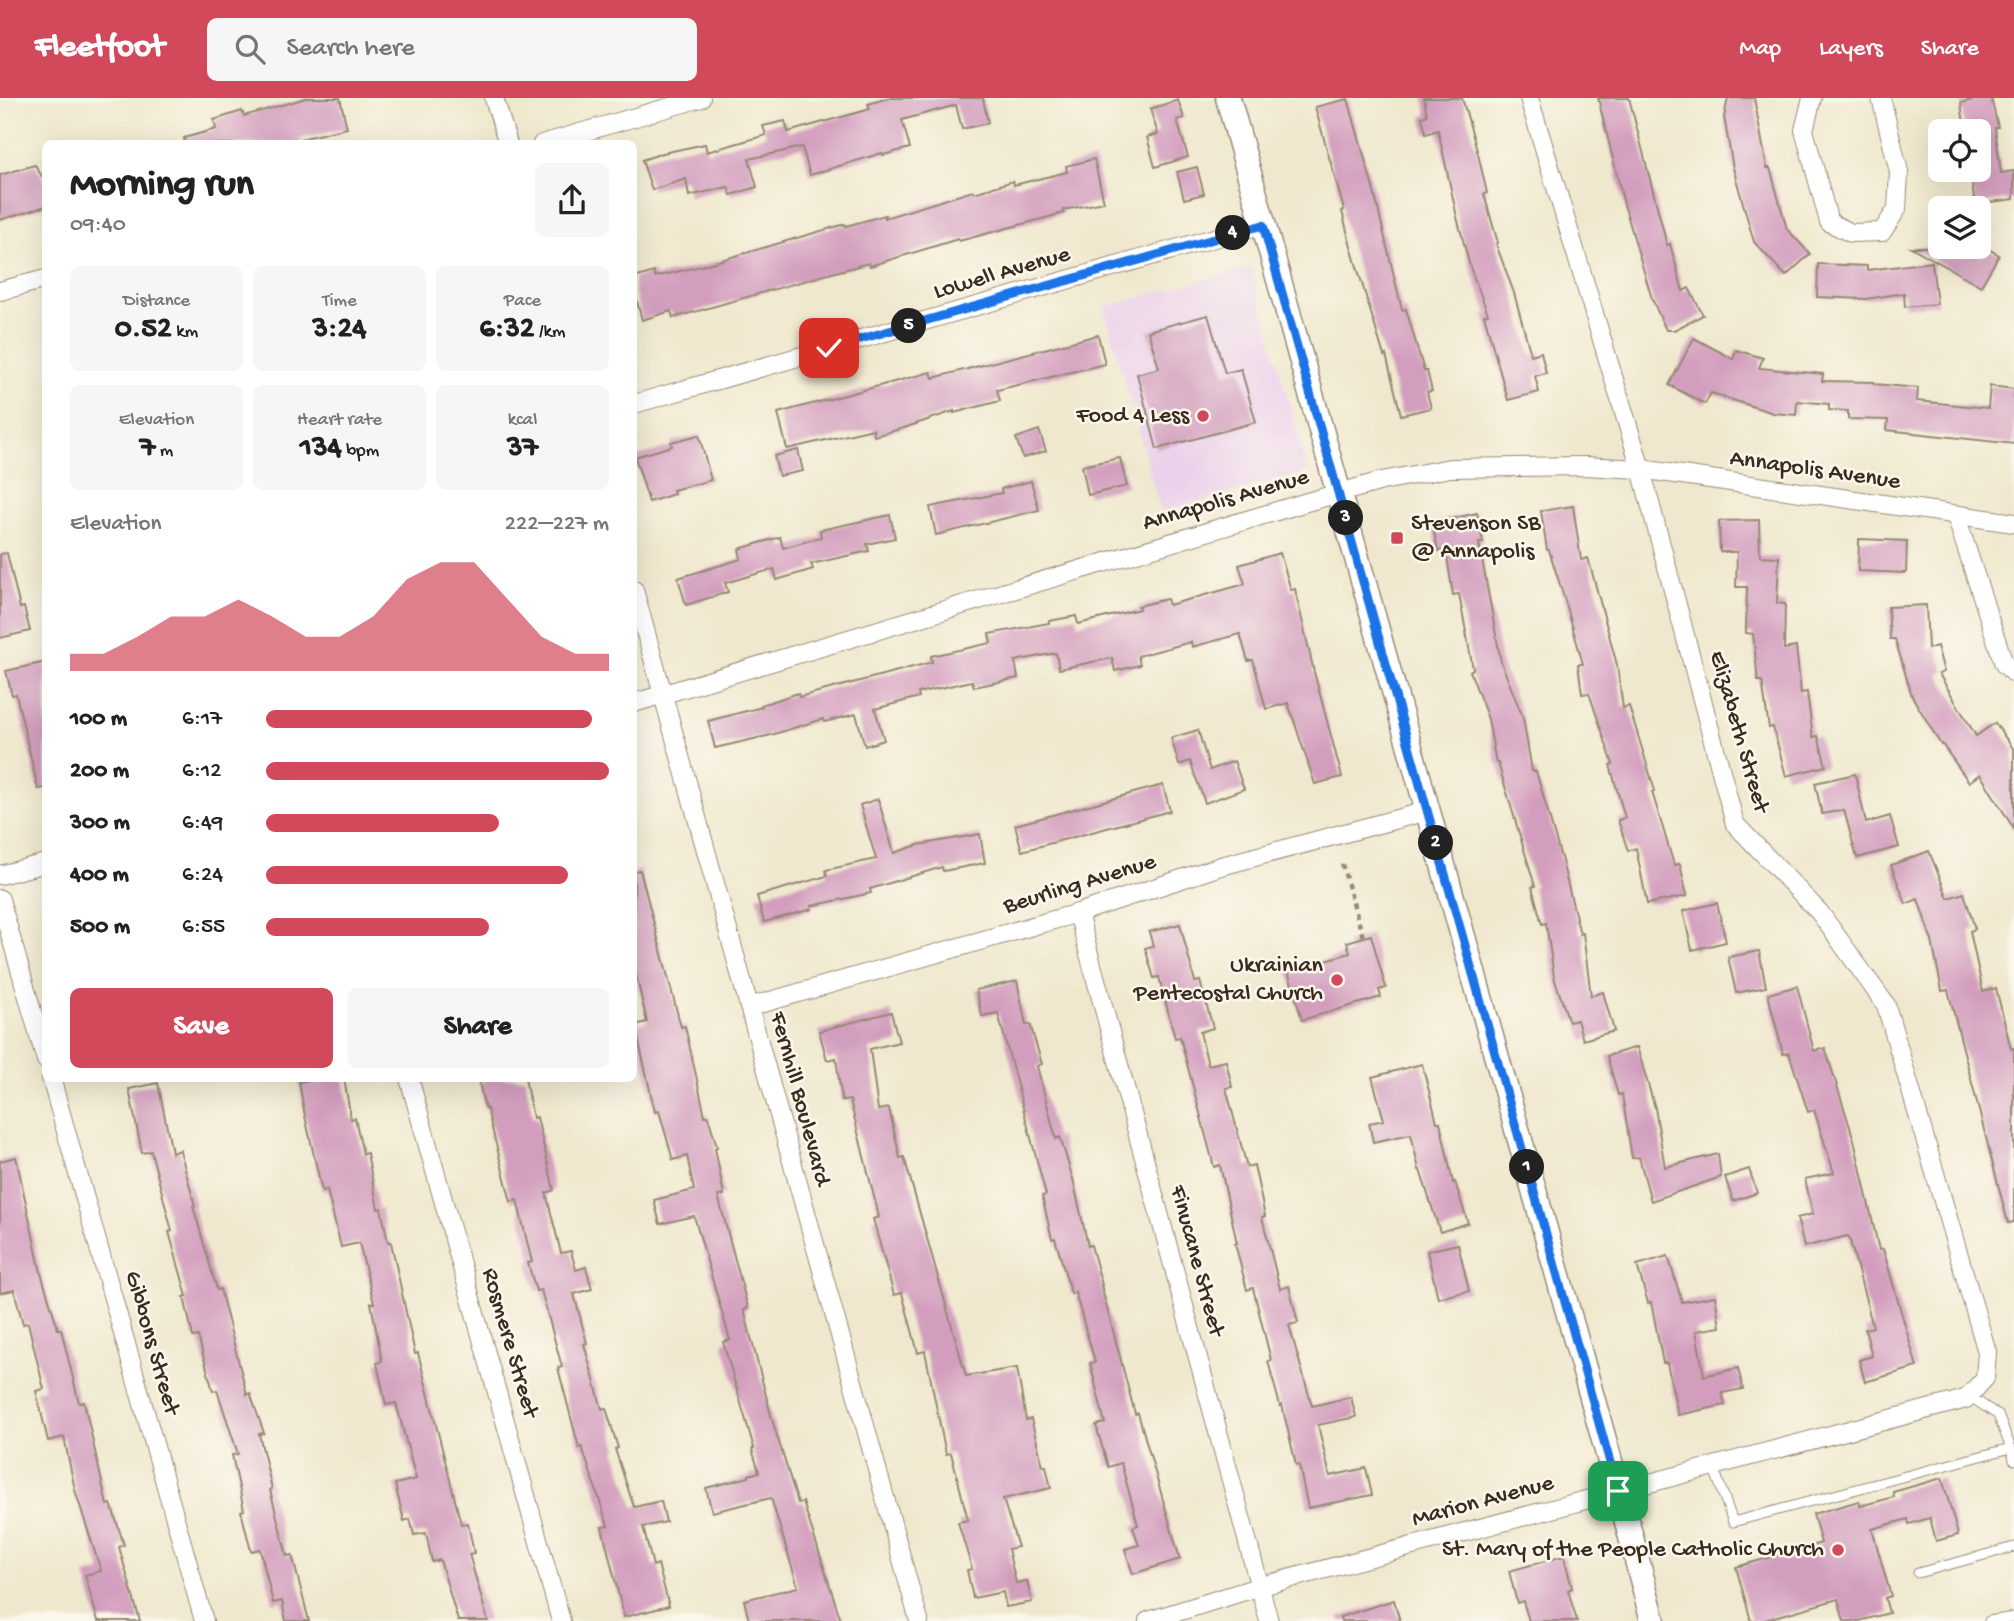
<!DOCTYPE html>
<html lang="en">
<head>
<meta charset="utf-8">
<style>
  body { margin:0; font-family:"Gochi Hand",sans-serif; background:#f6f6f6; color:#222; height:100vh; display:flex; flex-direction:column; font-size:26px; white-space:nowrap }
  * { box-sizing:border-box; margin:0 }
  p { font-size:23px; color:#767676 }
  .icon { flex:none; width:38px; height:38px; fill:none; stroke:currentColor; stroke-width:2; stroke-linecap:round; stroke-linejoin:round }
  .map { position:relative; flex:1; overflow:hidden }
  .drawer { position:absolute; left:42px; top:42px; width:595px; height:942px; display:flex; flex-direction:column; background:#fff; border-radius:10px; box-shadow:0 7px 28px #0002 }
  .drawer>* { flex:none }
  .controls { position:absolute; left:1928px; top:21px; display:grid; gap:14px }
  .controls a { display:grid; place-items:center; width:63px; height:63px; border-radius:10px; background:#fff; box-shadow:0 7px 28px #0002; font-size:35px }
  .pin { position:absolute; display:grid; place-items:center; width:60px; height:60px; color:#fff; margin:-30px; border-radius:14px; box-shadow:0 4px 10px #0006 }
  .km { position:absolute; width:35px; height:35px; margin:-18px; border-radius:50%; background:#222; color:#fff; font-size:19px; line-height:35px; text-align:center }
  .round { display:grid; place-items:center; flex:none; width:74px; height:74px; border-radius:10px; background:#f6f6f6 }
  .summary { display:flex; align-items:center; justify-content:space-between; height:119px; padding:0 28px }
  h1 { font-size:38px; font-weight:800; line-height:52px }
  .stats { display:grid; grid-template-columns:repeat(3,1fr); gap:10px; height:119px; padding:7px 28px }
  .stats div { display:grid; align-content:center; border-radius:10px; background:#f6f6f6; text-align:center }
  .stats b { font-size:30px; font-weight:800 }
  .stats small { font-size:19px; font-weight:400 }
  .stats p { font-size:19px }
  .chart { height:196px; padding:14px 28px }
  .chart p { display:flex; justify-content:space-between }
  .chart svg { width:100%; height:126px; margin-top:7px; fill:#d1495b; opacity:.7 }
  .cta { display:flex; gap:14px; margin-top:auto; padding:14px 28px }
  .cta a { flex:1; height:80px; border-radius:10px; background:#d1495b; color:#fff; font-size:28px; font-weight:800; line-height:80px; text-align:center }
  .cta a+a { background:#f6f6f6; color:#222 }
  ul { padding:0 28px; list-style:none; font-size:23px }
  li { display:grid; grid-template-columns:112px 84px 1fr; align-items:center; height:52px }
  li i { height:18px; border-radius:9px; background:#d1495b }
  header { display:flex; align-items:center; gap:42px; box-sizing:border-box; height:98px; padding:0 35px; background:#d1495b; color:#fff }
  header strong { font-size:33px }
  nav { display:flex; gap:38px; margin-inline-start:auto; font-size:24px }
  .search { width:490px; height:63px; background:#f6f6f6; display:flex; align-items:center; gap:18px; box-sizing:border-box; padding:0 24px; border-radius:10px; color:#767676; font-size:26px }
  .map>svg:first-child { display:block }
  .built { fill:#ebd1eb }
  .building { fill:#d39ebe }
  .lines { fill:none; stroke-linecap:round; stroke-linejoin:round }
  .service-casing { stroke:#968976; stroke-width:11 }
  .minor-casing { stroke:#968976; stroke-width:20 }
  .secondary-casing { stroke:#968976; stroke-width:27 }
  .path { stroke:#968976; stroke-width:4.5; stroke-dasharray:5 5; stroke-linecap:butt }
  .service { stroke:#fff; stroke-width:9 }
  .minor { stroke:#fff; stroke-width:18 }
  .secondary { stroke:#fff; stroke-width:24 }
  .route-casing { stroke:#fff; stroke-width:14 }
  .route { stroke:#1a73e8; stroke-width:9 }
  .poi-dot { fill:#d1495b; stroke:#fbf7ec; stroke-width:2.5 }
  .labels { text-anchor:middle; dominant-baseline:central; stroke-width:5; stroke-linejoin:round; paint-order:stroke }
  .street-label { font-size:24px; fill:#3b2a1e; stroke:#fbf7ec }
  .poi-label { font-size:24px; fill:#3b2a1e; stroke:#fbf7ec; text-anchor:end }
</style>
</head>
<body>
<header>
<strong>Fleetfoot</strong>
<div class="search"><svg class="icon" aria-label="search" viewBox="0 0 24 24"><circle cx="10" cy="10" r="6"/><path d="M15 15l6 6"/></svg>Search here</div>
<nav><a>Map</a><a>Layers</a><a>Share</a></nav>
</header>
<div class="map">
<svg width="2014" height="1523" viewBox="0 0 2014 1523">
  <rect width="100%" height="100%" fill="#fbf7ec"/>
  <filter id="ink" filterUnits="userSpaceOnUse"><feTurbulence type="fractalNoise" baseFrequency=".0143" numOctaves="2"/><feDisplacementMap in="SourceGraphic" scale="14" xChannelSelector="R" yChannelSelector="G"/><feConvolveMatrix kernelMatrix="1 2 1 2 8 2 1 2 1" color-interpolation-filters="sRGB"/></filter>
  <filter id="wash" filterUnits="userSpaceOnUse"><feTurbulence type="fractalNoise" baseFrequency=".00686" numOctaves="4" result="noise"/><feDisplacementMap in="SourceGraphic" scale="28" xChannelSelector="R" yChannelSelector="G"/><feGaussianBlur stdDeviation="1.57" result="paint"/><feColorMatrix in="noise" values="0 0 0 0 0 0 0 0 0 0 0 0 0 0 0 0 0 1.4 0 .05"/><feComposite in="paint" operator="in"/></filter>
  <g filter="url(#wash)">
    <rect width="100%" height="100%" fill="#f0e8ce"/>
    <path class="built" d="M1251 169 1308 373 1161 414 1104 209Z"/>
    <g id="blocks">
      <g class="building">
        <path d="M306 0H340L347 30 300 41 301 46H185L184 40 216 31 214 22 242 13 244 18Z"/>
        <path d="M888 0H983L988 25 962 31 956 7 902 22 910 50 883 57 882 55 810 77 802 49 749 61 757 89 731 97 728 89 689 98 686 81 652 92 642 62 663 55 705 46 707 54 766 37 763 28 785 23 788 34 870 11 868 6Z"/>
        <path d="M1424 0H1462L1478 56 1487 95 1484 96 1498 145 1496 146 1514 195 1531 257 1541 254 1546 275 1535 278 1539 294 1508 302 1484 217 1488 216 1470 169 1457 119 1438 32 1426 36 1422 19 1427 17Z"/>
        <path d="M1598 0H1629L1667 147 1670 146 1683 193 1689 190 1703 217 1674 232H1666L1652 201 1624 106Z"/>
        <path d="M1728 0H1754L1767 70H1770L1787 131 1810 156 1786 178 1754 144 1733 70 1724 19Z"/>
        <path d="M1979 0H1991L1998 29 1995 30 2001 75 2014 73V101L1975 106 1970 72H1979V33H1965L1961 5Z"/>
        <path d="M1348 1 1373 90 1402 212 1406 211 1424 273H1427L1432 293 1427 294 1431 310 1401 317 1386 257 1384 258 1351 149 1342 113 1344 112 1315 9Z"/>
        <path d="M1178 2 1184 20 1177 22 1188 59 1155 69 1147 39 1158 36 1150 11Z"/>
        <path d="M1094 61 1104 104 1063 112 1064 115 959 143 958 141 870 168 869 165 832 175 673 220 671 213 642 222 634 192V180L654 174 655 179 701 168 845 126 846 128 885 117V120L973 93 974 95 1013 83 1014 87 1067 74 1066 68Z"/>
        <path d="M35 67 46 85V108L0 122V77Z"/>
        <path d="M1197 69 1204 96 1184 101 1177 74Z"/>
        <path d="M1911 149H1985L1999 157 1981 188Z"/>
        <path d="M1932 164 1937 206 1905 209 1904 195 1866 201 1817 199 1818 166 1867 168V172Z"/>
        <path d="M1208 217 1225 275 1241 271 1256 324 1157 351 1137 276 1159 270 1148 233Z"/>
        <path d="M1098 237 1105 266 997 292 1000 303 954 315V313L904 330 874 338 873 331 787 351 778 315 931 274 933 280Z"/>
        <path d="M1694 240 1733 261 1736 252 1763 260 1759 270 1823 276 1822 283 1874 284V286L1918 290 1917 303 1988 310 1990 288 2014 291V346L1887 332 1888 322 1848 321V313L1829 312V306L1797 303 1796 317 1773 315 1711 295 1705 306 1669 287Z"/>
        <path d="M1039 332 1046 353 1023 360 1016 340Z"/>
        <path d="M699 337 711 382 673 392 674 396 649 404 635 359 672 348 671 344Z"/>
        <path d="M798 352 803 373 779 378 774 358Z"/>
        <path d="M1120 360 1127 388 1088 397 1082 368Z"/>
        <path d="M1031 383 1039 412 936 437 930 409 1002 395 1001 391Z"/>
        <path d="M1573 408 1581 462 1588 460 1598 496 1617 567 1623 610 1629 608 1655 693 1652 694 1674 767 1680 766 1687 798 1647 806 1636 750 1628 753 1618 722 1625 720 1610 667 1613 666 1589 595 1582 596 1578 566H1583L1566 506 1549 452H1547L1541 413Z"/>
        <path d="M1477 415 1483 444 1479 445 1501 564 1523 620 1532 673H1536L1562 763 1580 836 1583 835 1591 898 1603 894 1614 933 1583 942 1577 922 1569 924 1554 879 1546 825 1542 826 1532 789 1535 788 1498 665H1496L1488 621 1470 573 1473 571 1459 496 1453 497 1446 452 1438 453 1432 425Z"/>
        <path d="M890 417 895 440 867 446 869 453 811 466 813 471 777 482 774 471 725 485 728 494 686 507 678 480 741 461 739 451 780 439 783 450 821 439 820 432Z"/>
        <path d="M1759 422 1760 458 1779 459 1777 505 1785 506 1784 551 1796 549 1801 595 1807 594 1813 639 1818 638 1826 668 1786 678 1773 629 1769 630 1762 583H1758L1753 536 1746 535 1747 489H1736L1737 454H1720L1719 423Z"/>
        <path d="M1859 441 1907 443 1906 475 1858 473Z"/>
        <path d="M7 455 20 510 24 509 30 533 0 540V456Z"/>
        <path d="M1280 455 1291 492 1295 491 1314 574 1342 679 1315 686 1288 605 1266 611 1253 562 1248 563 1240 536 1192 549 1191 544 1138 558 1140 567 1115 573 1112 560 1059 571 1056 555 1015 563 1018 580 974 589 972 583 918 595 919 599 875 611 884 642 865 648 856 616 824 624 823 621 771 637 715 650 708 623 762 609 761 607 798 595 799 599 932 564 931 558 991 545 989 536 1049 525V523L1076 518 1078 526 1139 511 1138 508 1167 501 1169 507 1245 486 1239 467Z"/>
        <path d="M1926 507 1928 551 1937 548 1944 574 1939 576 1976 638 1995 625 2014 652V731L1980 676 1969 684 1942 646 1941 647 1912 598 1895 541H1890L1888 509Z"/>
        <path d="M46 564V690L38 691 16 596 12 597 6 573Z"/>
        <path d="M1198 632 1210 672 1234 663 1244 691 1205 705 1190 663 1179 667 1171 640Z"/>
        <path d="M1855 676 1866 725 1890 718 1899 749 1857 760 1844 712 1822 716 1815 685Z"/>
        <path d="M1163 687 1170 713 1022 753 1015 727Z"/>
        <path d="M878 701 894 755 918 747 980 736 985 765 943 773 942 769 870 791 871 795 811 808 812 811 764 824 757 798 827 778 826 772 876 761 860 707Z"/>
        <path d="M1929 753 1948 800 1964 795 1975 831 1970 833 1983 894 1996 890 2011 951 2014 950V1124L2008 1125 1948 892 1942 893 1932 843 1918 801 1906 806 1891 767Z"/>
        <path d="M640 772 681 929 685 928 705 1018H708L717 1049 715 1050 724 1097 718 1098 748 1210 744 1212 773 1325 798 1405 803 1404 841 1523H749L744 1502 798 1489 771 1400 712 1414 706 1390 749 1379V1377L759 1374 752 1351 754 1350 723 1244 730 1242 694 1118 660 1126 654 1102 694 1092 687 1058 673 1062 659 1013 655 1014 635 927 647 924 634 868V773Z"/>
        <path d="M1717 805 1726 844 1692 852 1683 813Z"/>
        <path d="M1180 826 1195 884 1200 883 1213 930 1200 934 1208 967 1226 963 1232 989 1226 990 1247 1069 1254 1067 1265 1118 1262 1119 1280 1191 1289 1188 1298 1225 1289 1227 1312 1308 1351 1299 1356 1319 1318 1327 1330 1378 1366 1370 1372 1397 1308 1410 1299 1367H1296L1282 1307 1280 1308 1268 1263 1271 1262 1253 1190 1247 1192 1235 1145H1237L1220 1067 1214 1069 1180 939 1175 940 1159 879 1154 880 1145 850 1153 848 1149 834Z"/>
        <path d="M1371 837 1386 890 1379 892 1381 899 1302 922 1288 873 1350 855 1347 844Z"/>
        <path d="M1759 853 1766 889 1736 895 1728 859Z"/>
        <path d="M1017 883 1026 927 1030 926 1042 966 1037 968 1056 1041 1060 1039 1073 1081 1088 1148 1091 1147 1102 1187H1101L1135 1316 1138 1315 1180 1461 1133 1476 1125 1451 1139 1447 1133 1429 1138 1427 1121 1365 1108 1369 1096 1327 1105 1325 1090 1265 1095 1264 1075 1194 1071 1196 1055 1140 1052 1141 1042 1098 1046 1097 998 915 982 918 976 892Z"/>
        <path d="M1797 888 1814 953 1825 950 1854 1042 1879 1152 1883 1151 1917 1269 1865 1284 1859 1262 1872 1258 1865 1231 1873 1229 1849 1139 1847 1138 1804 1149 1797 1120 1813 1116 1805 1081 1834 1075 1814 1012 1808 1014 1789 955 1783 956 1768 896Z"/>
        <path d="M891 914 899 944 870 951 878 1012 889 1010 900 1060 904 1059 966 1278 1017 1270 1026 1322 1031 1321 1043 1368H1046L1051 1390 1003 1401 1018 1449 1008 1451 1016 1485 1027 1483 1032 1504 1006 1509 1003 1494 973 1500 967 1472 972 1471 958 1424 968 1422 951 1355 946 1356 925 1253 918 1255 902 1195 894 1197 873 1121 879 1119 850 1002 842 1003 836 960 827 962 819 933Z"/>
        <path d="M1637 949 1655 1010 1665 1069 1718 1056 1721 1079 1651 1103 1639 1059 1632 1060 1622 996 1618 997 1607 958Z"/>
        <path d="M1422 966 1437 1024H1440L1453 1085 1455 1084 1468 1125 1440 1134 1420 1072H1419L1411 1036 1373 1044 1369 1025 1384 1022 1372 979Z"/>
        <path d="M319 980H344L351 1021 355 1020 363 1056 367 1055 378 1111 381 1110 388 1144H391L415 1256 418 1255 461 1426 468 1425 474 1455 469 1456 488 1523H458L440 1462 432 1464 426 1435 414 1437 410 1421 404 1423 395 1386 416 1381 396 1305 386 1307 377 1265 382 1263 371 1205H374L359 1145 341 1149 327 1092 322 1093 305 1018 299 984Z"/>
        <path d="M496 980H525L533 1020 537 1019 554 1092 546 1095 561 1155 571 1153 576 1172 586 1169 592 1191 574 1196 587 1245 584 1246 602 1311 606 1310 618 1350 615 1351 634 1409 661 1403 666 1424 643 1429 653 1468 658 1466 669 1508 624 1519 602 1429 608 1428 582 1349 579 1350 558 1270 562 1269 541 1192 536 1193 528 1165 532 1164 517 1102 511 1104 487 1011H485L479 984Z"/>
        <path d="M158 985 172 1055 180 1052 195 1108H193L217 1192 220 1191 247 1297 250 1295 264 1335 259 1336 272 1391 270 1392 287 1458 292 1457 309 1523H286L282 1503 273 1505 260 1451 251 1453 241 1413 244 1412 232 1357 238 1356 217 1292 213 1293 198 1238 193 1239 184 1199 187 1198 169 1134 172 1133 151 1053 142 1055 129 991Z"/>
        <path d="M16 1059 41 1175 58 1231H61L79 1305 84 1304 107 1407 111 1406 124 1447 119 1449 140 1523H98L85 1477 101 1473 75 1392 64 1339 48 1343 36 1293 44 1291 28 1225 23 1226 14 1192 0 1195V1063Z"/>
        <path d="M1749 1071 1757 1095 1733 1103 1725 1079Z"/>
        <path d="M1458 1146 1469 1193 1438 1200 1427 1153Z"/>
        <path d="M1668 1158 1682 1204 1715 1198 1720 1229 1696 1233 1704 1278 1738 1270 1743 1291 1722 1295 1725 1307 1678 1317 1667 1265H1663L1651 1204 1648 1205 1637 1167Z"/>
        <path d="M1942 1380 1958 1437 1936 1443 1930 1420 1909 1426 1908 1421 1872 1431 1891 1498 1885 1500 1889 1515 1859 1523H1844L1838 1501 1761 1523H1751L1736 1469 1821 1445 1813 1416 1859 1403 1860 1408 1894 1399 1893 1394Z"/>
        <path d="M1564 1458 1572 1490 1568 1492 1577 1523H1529L1523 1503 1517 1505 1509 1473Z"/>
        <path d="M1394 1502 1400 1523H1341L1340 1519Z"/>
      </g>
    </g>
  </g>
  <g filter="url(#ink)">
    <use href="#blocks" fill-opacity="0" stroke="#968976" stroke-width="2"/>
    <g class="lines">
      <defs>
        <g id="service">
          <path d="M1969 1298 1998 1317 2011 1350"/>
          <path d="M1713 1368 1733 1424 2011 1350 2014 1362"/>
          <path d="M1918 1475 2014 1449"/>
          <path d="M1989 1523 2014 1519"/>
        </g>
        <g id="minor">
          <path d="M494 0 508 46"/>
          <path d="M1812 0 1804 32 1829 124 1851 135 1882 134 1897 111 1899 74 1881 0"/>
          <path d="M542 46 701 0"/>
          <path d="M0 193 46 181"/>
          <path d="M634 306 1263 126"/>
          <path d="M1956 418 2004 566 2014 575"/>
          <path d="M634 492 919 1523"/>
          <path d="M634 605 1307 404 1382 383 1450 370 1584 368 1641 371 2014 425"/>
          <path d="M0 777 46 765"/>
          <path d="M0 801 46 962"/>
          <path d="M1078 815 1269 1523"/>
          <path d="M749 909 1078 815 1221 768 1427 713"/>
          <path d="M51 980 204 1523"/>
          <path d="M409 980 561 1523"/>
          <path d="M1148 1523 1258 1489 1966 1301 1985 1280 1987 1254 1886 907 1820 815 1735 726 1641 371 1529 0"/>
        </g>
        <path id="secondary" d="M1228 0 1627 1424 1653 1523"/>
      </defs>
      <use href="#service" class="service-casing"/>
      <use href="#minor" class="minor-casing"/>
      <use href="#secondary" class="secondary-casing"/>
      <path class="path" d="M1342 766 1363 839"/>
      <use href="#service" class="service"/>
      <use href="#minor" class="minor"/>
      <use href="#secondary" class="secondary"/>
    </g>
  </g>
  <g class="lines" filter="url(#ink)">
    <defs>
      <path id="route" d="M829 250 1263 127 1618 1393"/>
    </defs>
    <use href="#route" class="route-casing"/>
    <use href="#route" class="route"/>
  </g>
  <g class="poi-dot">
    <circle cx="1203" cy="318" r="7"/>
    <rect x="1390" y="433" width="14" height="14" rx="3.5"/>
    <circle cx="1337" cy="882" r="7"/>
    <circle cx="1838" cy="1452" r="7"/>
  </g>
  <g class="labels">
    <g class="street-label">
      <text transform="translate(1002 176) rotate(-16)">Lowell Avenue</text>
      <text transform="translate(1815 373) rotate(8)">Annapolis Avenue</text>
      <text transform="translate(1226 403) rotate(-16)">Annapolis Avenue</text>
      <text transform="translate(1738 634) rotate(74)">Elizabeth Street</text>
      <text transform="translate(1080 787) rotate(-17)">Beurling Avenue</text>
      <text transform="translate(799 1001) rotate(75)">Fernhill Boulevard</text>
      <text transform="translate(1196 1163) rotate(75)">Finucane Street</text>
      <text transform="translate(151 1245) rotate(74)">Gibbons Street</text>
      <text transform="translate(509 1245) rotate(74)">Rosmere Street</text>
      <text transform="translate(1483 1404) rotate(-15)">Marion Avenue</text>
    </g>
    <g class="poi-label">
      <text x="1189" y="318">Food 4 Less</text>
      <text x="1411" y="426" text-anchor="start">Stevenson SB<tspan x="1411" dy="28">@ Annapolis</tspan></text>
      <text x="1323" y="868">Ukrainian<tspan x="1323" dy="28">Pentecostal Church</tspan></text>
      <text x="1824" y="1452">St. Mary of the People Catholic Church</text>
    </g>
  </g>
</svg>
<div class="controls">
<a><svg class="icon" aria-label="locate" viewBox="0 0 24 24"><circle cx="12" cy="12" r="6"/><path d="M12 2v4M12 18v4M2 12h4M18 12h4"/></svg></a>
<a><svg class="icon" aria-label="layers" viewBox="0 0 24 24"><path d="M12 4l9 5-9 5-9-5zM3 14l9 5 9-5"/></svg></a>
</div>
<div class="pin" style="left:1618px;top:1393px;background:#1e9e55"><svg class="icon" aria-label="arrive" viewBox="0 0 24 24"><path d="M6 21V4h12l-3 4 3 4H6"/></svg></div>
<div class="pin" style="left:829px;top:250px;background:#d93025"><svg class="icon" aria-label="check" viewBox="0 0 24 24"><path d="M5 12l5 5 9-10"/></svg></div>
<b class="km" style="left:1527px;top:1069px">1</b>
<b class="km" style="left:1436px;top:745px">2</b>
<b class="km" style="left:1346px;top:420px">3</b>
<b class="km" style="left:1233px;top:135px">4</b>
<b class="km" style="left:909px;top:228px">5</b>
<section class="drawer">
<div class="summary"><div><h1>Morning run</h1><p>09:40</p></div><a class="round"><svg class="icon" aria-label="share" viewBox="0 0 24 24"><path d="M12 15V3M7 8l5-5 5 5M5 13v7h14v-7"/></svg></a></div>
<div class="stats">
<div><p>Distance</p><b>0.52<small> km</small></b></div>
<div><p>Time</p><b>3:24</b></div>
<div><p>Pace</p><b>6:32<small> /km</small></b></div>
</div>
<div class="stats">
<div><p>Elevation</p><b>7<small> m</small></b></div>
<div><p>Heart rate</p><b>134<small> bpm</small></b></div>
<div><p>kcal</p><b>37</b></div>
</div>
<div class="chart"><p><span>Elevation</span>222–227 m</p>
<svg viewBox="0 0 160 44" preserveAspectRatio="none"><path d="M0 44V38L10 38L20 32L30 25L40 25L50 19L60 25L70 32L80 32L90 25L100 12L110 6L120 6L130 19L140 32L150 38L160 38V44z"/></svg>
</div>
<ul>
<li><b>100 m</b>6:17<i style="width:95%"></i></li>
<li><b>200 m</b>6:12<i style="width:100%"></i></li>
<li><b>300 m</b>6:49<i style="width:68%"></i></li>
<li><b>400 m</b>6:24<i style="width:88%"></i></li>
<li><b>500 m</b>6:55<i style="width:65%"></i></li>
</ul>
<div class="cta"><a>Save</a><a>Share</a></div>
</section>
</div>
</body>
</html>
